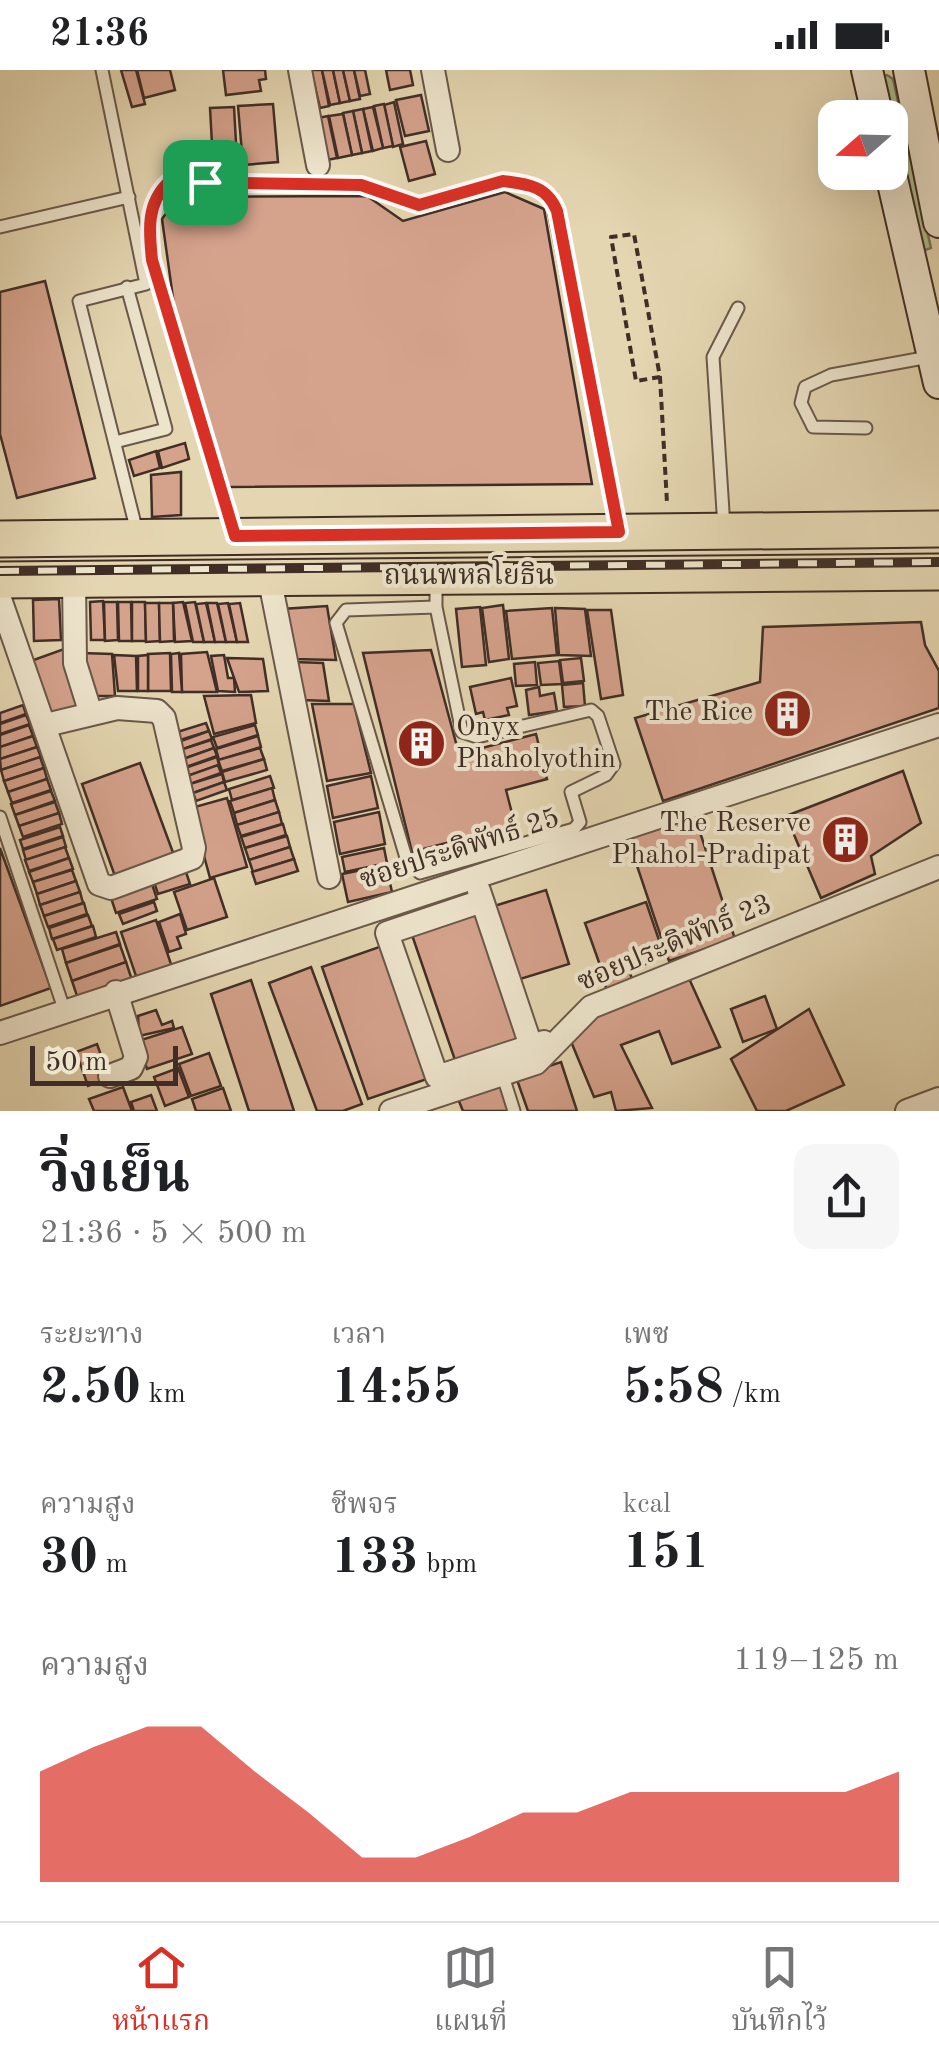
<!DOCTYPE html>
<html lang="th">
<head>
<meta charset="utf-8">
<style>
  body { margin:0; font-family:"Old Standard TT","Noto Serif Thai",serif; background:#f6f6f6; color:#202124; height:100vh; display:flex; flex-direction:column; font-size:38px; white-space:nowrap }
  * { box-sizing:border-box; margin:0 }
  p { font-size:32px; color:#757577 }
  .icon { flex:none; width:55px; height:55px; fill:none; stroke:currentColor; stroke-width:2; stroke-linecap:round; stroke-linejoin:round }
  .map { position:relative; height:1041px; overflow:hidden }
  .drawer { display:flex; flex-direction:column; background:#fff; flex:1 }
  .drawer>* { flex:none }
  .needle { width:65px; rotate:250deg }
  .fabs { position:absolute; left:818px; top:30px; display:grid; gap:20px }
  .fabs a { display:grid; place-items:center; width:90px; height:90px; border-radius:20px; background:#fff; box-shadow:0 10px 40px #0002; font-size:50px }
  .scale { position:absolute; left:30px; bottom:25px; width:148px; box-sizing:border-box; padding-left:10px; border:5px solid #402e26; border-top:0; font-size:28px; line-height:35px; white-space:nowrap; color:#402e26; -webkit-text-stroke:8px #ede4cc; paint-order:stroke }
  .pin { position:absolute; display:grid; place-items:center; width:85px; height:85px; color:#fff; margin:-42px; border-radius:20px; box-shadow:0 5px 15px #0006 }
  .round { display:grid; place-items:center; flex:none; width:105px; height:105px; border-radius:20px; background:#f6f6f6 }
  .overview { display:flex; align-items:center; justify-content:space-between; height:170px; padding:0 40px }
  h1 { font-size:55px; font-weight:700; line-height:75px }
  .figures { display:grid; grid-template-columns:repeat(3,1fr); gap:15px; height:170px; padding:10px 40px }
  .figures div { display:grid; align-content:center }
  .figures b { font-size:50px; font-weight:700 }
  .figures small { font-size:28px; font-weight:400 }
  .figures p { font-size:28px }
  .chart { height:280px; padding:20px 40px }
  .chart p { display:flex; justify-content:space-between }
  .chart svg { width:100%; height:180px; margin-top:10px; fill:#d93025; opacity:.7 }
  .status { display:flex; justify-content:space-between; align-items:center; height:70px; padding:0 50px; background:#fff; direction:ltr }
  .status svg { height:28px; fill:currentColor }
  .dock { display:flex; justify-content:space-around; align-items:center; height:140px; border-top:2px solid #e0e0e0; background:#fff; font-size:28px; color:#757577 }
  .dock a { display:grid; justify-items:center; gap:5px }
  .dock .active { color:#d93025 }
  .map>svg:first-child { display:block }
  .green { fill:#aebf90; stroke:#77765b; stroke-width:2.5 }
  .building { fill:#d5a28c; stroke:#402e26; stroke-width:2.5 }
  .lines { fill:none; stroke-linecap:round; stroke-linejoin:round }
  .service-casing { stroke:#695849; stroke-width:15 }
  .minor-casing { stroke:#695849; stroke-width:26 }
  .secondary-casing { stroke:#402e26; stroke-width:34 }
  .primary-casing { stroke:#402e26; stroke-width:39 }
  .path { stroke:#402e26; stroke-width:4; stroke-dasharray:8 5; stroke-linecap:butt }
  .service { stroke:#ede4cc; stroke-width:11 }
  .minor { stroke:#ede4cc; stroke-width:22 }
  .secondary { stroke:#ede4cc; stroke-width:30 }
  .primary { stroke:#e4d6b1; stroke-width:35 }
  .rail-casing { stroke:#402e26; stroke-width:10 }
  .rail { stroke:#ede4cc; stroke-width:6; stroke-dasharray:19; stroke-linecap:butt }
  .route-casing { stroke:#fff; stroke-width:20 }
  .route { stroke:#d93025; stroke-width:12 }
  .labels { text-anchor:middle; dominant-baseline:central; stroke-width:8; stroke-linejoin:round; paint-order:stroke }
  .street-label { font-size:28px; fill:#402e26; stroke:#ede4cc }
  .poi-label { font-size:28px; fill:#402e26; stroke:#ede4cc; text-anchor:end }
</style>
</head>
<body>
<div class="status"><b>21:36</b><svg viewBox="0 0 49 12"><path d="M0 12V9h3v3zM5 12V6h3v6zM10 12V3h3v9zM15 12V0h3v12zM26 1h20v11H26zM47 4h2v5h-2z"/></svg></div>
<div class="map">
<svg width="939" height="1041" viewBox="0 0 939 1041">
  <rect width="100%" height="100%" fill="#e4d6b1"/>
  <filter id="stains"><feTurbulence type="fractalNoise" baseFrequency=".002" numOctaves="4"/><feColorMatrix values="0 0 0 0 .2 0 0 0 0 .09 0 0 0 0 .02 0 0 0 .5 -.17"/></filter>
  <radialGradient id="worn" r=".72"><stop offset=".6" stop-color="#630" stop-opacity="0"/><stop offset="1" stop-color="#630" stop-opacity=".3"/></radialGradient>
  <path class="green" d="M887 5 893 9 931 178 914 184 890 78V48L877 8Z"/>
  <g class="building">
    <path d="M121 0H136L145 34 132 37Z"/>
    <path d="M137 0H170L175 20 144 28Z"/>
    <path d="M223 0H265L266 9 259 10 261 21 226 25Z"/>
    <path d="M311 0H322L329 36 320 38Z"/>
    <path d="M322 0H333L340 33 330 35Z"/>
    <path d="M333 0H343L350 31 340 33Z"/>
    <path d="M343 0H354L360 29 350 31Z"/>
    <path d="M354 0H365L370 24 360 26Z"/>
    <path d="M386 0H410L413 15 390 20Z"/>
    <path d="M421 25 429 61 405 66 396 30Z"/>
    <path d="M394 32 403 74 393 77 384 35Z"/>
    <path d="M273 34 278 92 243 95 238 36Z"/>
    <path d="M384 34 393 76 383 78 374 36Z"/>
    <path d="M234 37 236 73 212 74 210 38Z"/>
    <path d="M373 37 383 78 373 81 363 39Z"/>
    <path d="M363 39 372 81 362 83 353 41Z"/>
    <path d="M353 41 362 83 352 85 343 43Z"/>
    <path d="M343 44 352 85 338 88 329 46Z"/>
    <path d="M328 46 337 88 327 90 318 48Z"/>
    <path d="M426 71 435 104 409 111 400 77Z"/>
    <path d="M505 122 544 139 592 414 229 417 174 235 162 149 178 127 367 126 403 151Z"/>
    <path d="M45 211 95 408 17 428 0 364V222Z"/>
    <path d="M185 373 189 389 162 398 158 381Z"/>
    <path d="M156 381 160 398 134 406 129 390Z"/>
    <path d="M181 402V445L152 447 151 405Z"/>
    <path d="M59 529 61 570 34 571 33 530Z"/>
    <path d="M103 531 105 570H91L90 532Z"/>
    <path d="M104 532H117L118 570 105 571Z"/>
    <path d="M118 532H131L132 571H119Z"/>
    <path d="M132 532H145L146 571H132Z"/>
    <path d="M183 532 192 571 175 572 173 533Z"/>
    <path d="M195 532 204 572H193L185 533Z"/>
    <path d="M145 533H159L160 571 146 572Z"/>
    <path d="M159 533H173L174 571 160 572Z"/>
    <path d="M206 533 215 572H204L196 534Z"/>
    <path d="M207 533H217L226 572H215Z"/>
    <path d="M228 533 237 572H226L218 534Z"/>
    <path d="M240 533 248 572H237L229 534Z"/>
    <path d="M503 535 509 589 489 592 482 538Z"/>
    <path d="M327 536 336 590 292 589 282 539Z"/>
    <path d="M480 537 486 595 462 597 456 539Z"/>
    <path d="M552 538 557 585 512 589 506 541Z"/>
    <path d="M555 538 585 539 591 586 559 585Z"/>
    <path d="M587 540H611L623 625 601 629Z"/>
    <path d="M921 552 925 575 939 601V638L663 731 635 648 760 612 763 557Z"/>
    <path d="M64 579 83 634 46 646 28 592Z"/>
    <path d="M431 580 459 684 536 664 547 709 506 720 515 755 412 782 363 583Z"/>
    <path d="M207 582 217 622H182L181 584Z"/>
    <path d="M81 583 112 584 115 626H94Z"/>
    <path d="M170 583 171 621H148V584Z"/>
    <path d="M179 583 182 622H172L171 584Z"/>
    <path d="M114 585 136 586 137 621H118Z"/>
    <path d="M148 585V621H138V586Z"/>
    <path d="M224 585 228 608H234L235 622 218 621 211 586Z"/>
    <path d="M227 588 263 589 268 621 239 622Z"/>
    <path d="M581 588 584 611 563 613 560 590Z"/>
    <path d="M559 591 562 614 541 615 538 593Z"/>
    <path d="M294 592 323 593 329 631 300 630Z"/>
    <path d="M535 592 537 615 516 616 514 594Z"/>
    <path d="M511 608 517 636 507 638 509 645 485 650 483 642 476 644 470 617Z"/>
    <path d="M583 613 585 636 564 637 562 615Z"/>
    <path d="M539 617 540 626 554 623 557 641 529 645 526 620Z"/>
    <path d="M251 625 256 653 214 664 204 626Z"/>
    <path d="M312 634H354L371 703 327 711Z"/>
    <path d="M23 635 26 644 0 653V643Z"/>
    <path d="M26 645 30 654 0 664V654Z"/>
    <path d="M206 653 209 661 177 671 174 663Z"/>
    <path d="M29 655 33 666 0 677V665Z"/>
    <path d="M255 655 258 665 217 678 213 667Z"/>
    <path d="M209 661 212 669 180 680 178 672Z"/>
    <path d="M33 666 37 677 0 689V677Z"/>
    <path d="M258 666 261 677 219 690 216 679Z"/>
    <path d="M211 670 214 678 183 689 180 680Z"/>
    <path d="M37 677 41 687 1 700 0 689Z"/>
    <path d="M214 678 217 686 186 697 183 689Z"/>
    <path d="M260 678 264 689 222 701 218 690Z"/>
    <path d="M40 687 44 698 4 711 1 700Z"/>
    <path d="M217 687 219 695 188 706 185 698Z"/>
    <path d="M264 689 267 700 225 712 222 702Z"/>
    <path d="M140 693 175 788 116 809 82 714Z"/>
    <path d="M218 695 221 703 190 714 187 706Z"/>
    <path d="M44 698 47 709 8 722 4 711Z"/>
    <path d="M903 701 921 753 871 786 875 804 821 828 786 746Z"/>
    <path d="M222 704 224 712 193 723 190 714Z"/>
    <path d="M270 706 274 718 232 730 229 719Z"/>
    <path d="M371 706 378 738 333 748 327 716Z"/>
    <path d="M47 709 51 720 12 733 8 722Z"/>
    <path d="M224 712 227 720 196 731 193 723Z"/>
    <path d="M272 718 275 730 234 743 230 731Z"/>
    <path d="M51 721 55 731 15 745 11 734Z"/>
    <path d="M227 728 247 797 210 808 191 738Z"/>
    <path d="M275 730 279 742 237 755 234 743Z"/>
    <path d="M55 732 59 743 19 756 15 745Z"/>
    <path d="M279 742 282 754 241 766 237 755Z"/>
    <path d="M379 742 385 774 340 784 334 752Z"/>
    <path d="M59 743 62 754 23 767 19 756Z"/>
    <path d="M695 747 735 869 669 891 628 769Z"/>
    <path d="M283 754 286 765 245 778 241 767Z"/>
    <path d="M60 757 63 766 23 779 20 770Z"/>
    <path d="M287 766 290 777 249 790 245 778Z"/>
    <path d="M63 767 66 777 26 790 23 780Z"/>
    <path d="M65 777 69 788 29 801 25 790Z"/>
    <path d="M290 777 294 789 253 802 249 790Z"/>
    <path d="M0 778 51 918 0 936Z"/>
    <path d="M384 778 387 793 345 802 342 787Z"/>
    <path d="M69 788 73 799 33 812 29 802Z"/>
    <path d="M294 789 298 801 256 814 252 802Z"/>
    <path d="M386 795 392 822 348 832 342 804Z"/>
    <path d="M184 796 190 814 158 824 152 806Z"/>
    <path d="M72 800 76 811 37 824 33 812Z"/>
    <path d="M150 808 157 829 116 843 109 822Z"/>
    <path d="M214 808 227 847 187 860 174 822Z"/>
    <path d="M76 811 80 822 40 835 37 824Z"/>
    <path d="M546 820 569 894 517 910 494 836Z"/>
    <path d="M80 822 83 833 44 846 40 835Z"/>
    <path d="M154 832 157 841 123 854 119 844Z"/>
    <path d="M646 832 661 876 648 881 652 892 633 898 628 894 615 899 613 893 601 898 585 853Z"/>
    <path d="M84 833 87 844 48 857 44 846Z"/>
    <path d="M480 842 523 973 456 993 412 865Z"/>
    <path d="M180 844 186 864 177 867 181 878 169 882 159 852Z"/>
    <path d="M88 845 92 856 52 869 49 858Z"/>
    <path d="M156 850 172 897 137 909 121 862Z"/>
    <path d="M93 856 96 867 57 880 53 869Z"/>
    <path d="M116 862 120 874 66 893 62 879Z"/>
    <path d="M120 875 126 892 72 911 66 893Z"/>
    <path d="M382 876 427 1009 368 1029 322 897Z"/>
    <path d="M126 892 132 910 78 929 72 911Z"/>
    <path d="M311 897 362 1034 343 1041H317L269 913Z"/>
    <path d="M628 897 634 915 608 924 602 905Z"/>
    <path d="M687 904 720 977 672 994 659 961 621 975 652 1038 616 1041 611 1022 594 1027 570 969 582 947Z"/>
    <path d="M251 910 294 1041H249L211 924Z"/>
    <path d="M765 926 777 959 743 972 731 939Z"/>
    <path d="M809 939 844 1015 786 1041H757L731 989Z"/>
    <path d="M156 940 162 955 172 951 174 958 139 966 138 946Z"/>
    <path d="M182 957 192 984 147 999 138 971Z"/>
    <path d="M97 974 109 1008 88 1016 76 982Z"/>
    <path d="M209 983 221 1016 191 1026 179 994Z"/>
    <path d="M561 992 577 1041H528L516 1007Z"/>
    <path d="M178 998 189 1027 165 1036 154 1007Z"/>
    <path d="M500 1008 512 1041H463L456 1024Z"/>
    <path d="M123 1017 132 1041H94L89 1029Z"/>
    <path d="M223 1018 231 1041H196L192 1029Z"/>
    <path d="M151 1025 157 1041H134L131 1032Z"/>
  </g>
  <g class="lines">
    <defs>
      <g id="service">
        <path d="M102 0 146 214 79 231 137 462"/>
        <path d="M0 157 129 127"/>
        <path d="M866 358 813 357 801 333 805 317 831 305 929 287"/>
        <path d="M115 372 166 359 127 217"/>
        <path d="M724 457 713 287 738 238"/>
        <path d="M234 462 152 190V138L158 123 169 113 361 115 419 135 503 111 530 114 551 126 619 460"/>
        <path d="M436 512V537L462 662 477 667 591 640 598 646 614 694 606 705 571 722 580 752 574 759 420 803 407 791 336 553 346 540 436 537"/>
        <path d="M0 747 64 939"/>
        <path d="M502 1003 514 1041"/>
      </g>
      <g id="minor">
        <path d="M300 0 318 95"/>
        <path d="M433 0 448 80"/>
        <path d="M269 506 329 807"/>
        <path d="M74 509 75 593 90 641"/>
        <path d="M0 529 99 814 111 818 192 788 194 778 164 648 157 641 117 638 46 655"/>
        <path d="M479 821 531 976 544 972"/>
        <path d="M482 831 387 863 437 1007 531 976"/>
        <path d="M0 963 939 655"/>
        <path d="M110 1006 131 998 136 987 116 922"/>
        <path d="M391 1041 536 993 591 937 939 797"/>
        <path d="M907 1041 939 1029"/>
      </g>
      <g id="secondary">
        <path d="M867 0 878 48"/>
        <path d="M909 0 939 152"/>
        <path d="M890 100 939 313"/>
      </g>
      <g id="primary">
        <path d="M0 469 939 459"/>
        <path d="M0 510 939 502"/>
      </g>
    </defs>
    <use href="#service" class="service-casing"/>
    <use href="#minor" class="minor-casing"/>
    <use href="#secondary" class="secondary-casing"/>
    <use href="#primary" class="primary-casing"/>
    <path class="path" d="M660 307 636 311 611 167 634 164 660 307 667 433"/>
    <use href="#service" class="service"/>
    <use href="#minor" class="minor"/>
    <use href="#secondary" class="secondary"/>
    <use href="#primary" class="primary"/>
    <defs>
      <path id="rail" d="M0 501 939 492"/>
    </defs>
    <use href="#rail" class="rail-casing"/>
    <use href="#rail" class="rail"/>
  </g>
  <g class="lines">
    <defs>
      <path id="route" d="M503 111C528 114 547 116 557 141L619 462 235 466 152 190C149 161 146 133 169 112L361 115 419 135Z"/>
    </defs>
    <use href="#route" class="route-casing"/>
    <use href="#route" class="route"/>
  </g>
  <defs>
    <symbol id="building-disc" viewBox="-11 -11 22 22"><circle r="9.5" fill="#8f2418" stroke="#ede4cc"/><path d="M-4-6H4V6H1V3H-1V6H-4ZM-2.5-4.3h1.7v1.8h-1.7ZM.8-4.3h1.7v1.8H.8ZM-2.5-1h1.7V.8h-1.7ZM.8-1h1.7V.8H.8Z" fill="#fff"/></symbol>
  </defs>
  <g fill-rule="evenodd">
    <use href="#building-disc" x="760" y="616" width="55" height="55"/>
    <use href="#building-disc" x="394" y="646" width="55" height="55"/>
    <use href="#building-disc" x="818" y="742" width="55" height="55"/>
  </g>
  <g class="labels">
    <g class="street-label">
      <text x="469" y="507">ถนนพหลโยธิน</text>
      <text transform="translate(460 780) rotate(-18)">ซอยประดิพัทธ์ 25</text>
      <text transform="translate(675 874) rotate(-23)">ซอยประดิพัทธ์ 23</text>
    </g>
    <g class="poi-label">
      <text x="753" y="643">The Rice</text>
      <text x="456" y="658" text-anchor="start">Onyx<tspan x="456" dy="32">Phaholyothin</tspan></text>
      <text x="811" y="754">The Reserve<tspan x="811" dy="32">Phahol-Pradipat</tspan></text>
    </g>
  </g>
  <rect width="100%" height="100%" filter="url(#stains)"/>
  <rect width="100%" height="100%" fill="url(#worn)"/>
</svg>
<div class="fabs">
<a><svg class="needle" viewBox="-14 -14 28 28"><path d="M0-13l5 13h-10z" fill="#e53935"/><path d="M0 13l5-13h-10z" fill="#757577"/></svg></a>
</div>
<div class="scale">50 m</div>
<div class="pin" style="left:205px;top:112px;background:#1e9e55"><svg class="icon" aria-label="arrive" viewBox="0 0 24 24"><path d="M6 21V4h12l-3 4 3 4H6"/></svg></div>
</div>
<section class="drawer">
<div class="overview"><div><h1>วิ่งเย็น</h1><p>21:36 · 5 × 500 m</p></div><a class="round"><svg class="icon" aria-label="share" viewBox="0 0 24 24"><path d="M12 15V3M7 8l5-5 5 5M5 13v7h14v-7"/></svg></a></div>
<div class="figures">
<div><p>ระยะทาง</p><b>2.50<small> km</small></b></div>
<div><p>เวลา</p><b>14:55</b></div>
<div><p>เพซ</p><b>5:58<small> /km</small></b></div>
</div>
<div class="figures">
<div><p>ความสูง</p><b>30<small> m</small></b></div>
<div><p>ชีพจร</p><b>133<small> bpm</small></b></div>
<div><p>kcal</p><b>151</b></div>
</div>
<div class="chart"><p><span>ความสูง</span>119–125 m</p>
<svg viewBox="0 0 160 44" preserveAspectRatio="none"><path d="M0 44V17L10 11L20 6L30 6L40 17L50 27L60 38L70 38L80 33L90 27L100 27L110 22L120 22L130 22L140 22L150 22L160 17V44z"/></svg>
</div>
</section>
<nav class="dock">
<a class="active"><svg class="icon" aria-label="home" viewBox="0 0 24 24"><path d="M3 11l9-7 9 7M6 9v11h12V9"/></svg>หน้าแรก</a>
<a><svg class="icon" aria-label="map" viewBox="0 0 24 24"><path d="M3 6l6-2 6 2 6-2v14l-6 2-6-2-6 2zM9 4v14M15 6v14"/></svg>แผนที่</a>
<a><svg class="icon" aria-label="saved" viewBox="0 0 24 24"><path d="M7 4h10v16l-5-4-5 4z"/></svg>บันทึกไว้</a>
</nav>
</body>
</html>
